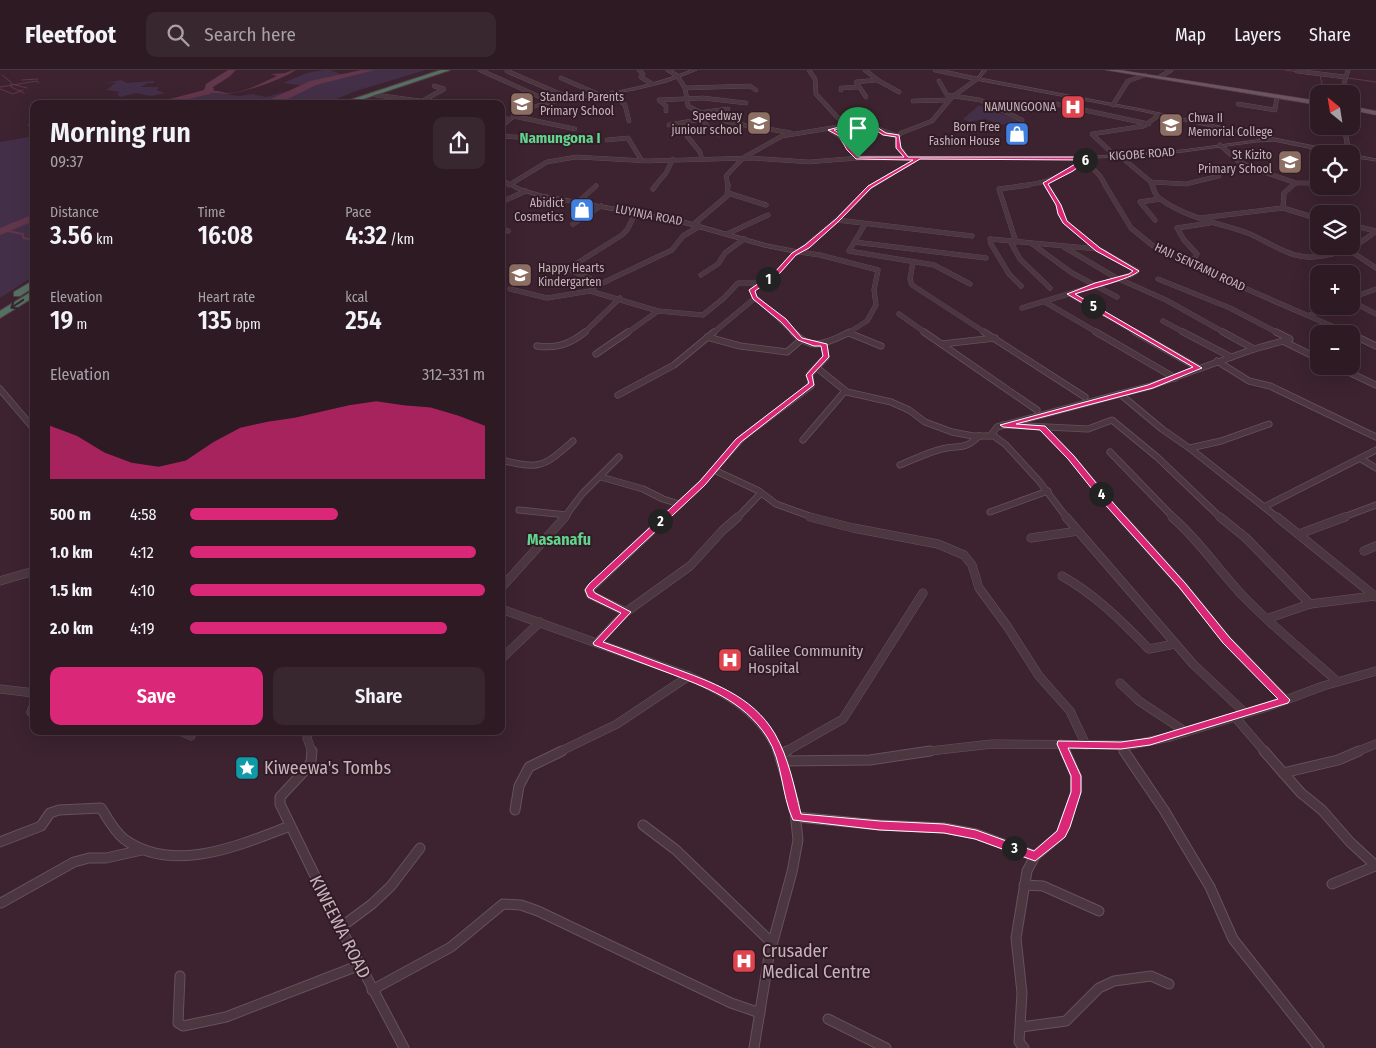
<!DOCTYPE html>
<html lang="en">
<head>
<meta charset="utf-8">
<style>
  body { margin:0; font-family:"Fira Sans Condensed",sans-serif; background:#392730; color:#f1f3f6; height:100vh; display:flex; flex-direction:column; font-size:19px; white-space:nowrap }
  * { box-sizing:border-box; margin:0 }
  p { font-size:16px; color:#a7a1a6 }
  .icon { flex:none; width:28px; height:28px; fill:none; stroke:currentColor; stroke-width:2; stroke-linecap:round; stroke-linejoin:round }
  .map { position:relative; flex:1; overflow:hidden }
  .sheet { position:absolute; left:30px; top:30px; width:475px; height:635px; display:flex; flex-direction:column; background:#2d1a23; border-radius:10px; box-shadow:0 5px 20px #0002,0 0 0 1px #483841 }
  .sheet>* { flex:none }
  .needle { width:32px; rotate:330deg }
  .tools { position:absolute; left:1310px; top:15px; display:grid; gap:10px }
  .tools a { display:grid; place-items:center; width:50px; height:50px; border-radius:10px; background:#2d1a23; box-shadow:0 5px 20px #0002,0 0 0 1px #483841; font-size:25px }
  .pin { position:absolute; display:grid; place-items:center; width:42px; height:42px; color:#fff; margin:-51px -21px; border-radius:50% 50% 50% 0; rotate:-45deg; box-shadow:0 0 5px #0007 }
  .pin .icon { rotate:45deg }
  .km { position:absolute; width:25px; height:25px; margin:-12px; border-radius:50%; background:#222; color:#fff; font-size:14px; line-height:25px; text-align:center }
  .round { display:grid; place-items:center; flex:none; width:52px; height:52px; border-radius:10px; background:#392730 }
  .summary { display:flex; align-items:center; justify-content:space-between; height:85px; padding:0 20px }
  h1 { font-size:28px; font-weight:600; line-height:38px }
  .figures { display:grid; grid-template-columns:repeat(3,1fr); gap:8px; height:85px; padding:5px 20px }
  .figures div { display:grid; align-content:center }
  .figures b { font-size:25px; font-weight:600 }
  .figures small { font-size:14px; font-weight:400 }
  .figures p { font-size:14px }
  .chart { height:140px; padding:10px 20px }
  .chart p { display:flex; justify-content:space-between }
  .chart svg { width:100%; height:90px; margin-top:5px; fill:#db2777; opacity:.7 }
  .button { display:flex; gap:10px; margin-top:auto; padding:10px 20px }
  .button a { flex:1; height:58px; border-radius:10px; background:#db2777; color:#fff; font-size:20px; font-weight:600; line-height:58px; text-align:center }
  .button a+a { background:#392730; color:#f1f3f6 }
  ul { padding:0 20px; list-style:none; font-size:16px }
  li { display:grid; grid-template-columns:80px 60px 1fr; align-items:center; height:38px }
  li i { height:12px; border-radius:6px; background:#db2777 }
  header { display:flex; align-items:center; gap:30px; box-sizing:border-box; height:70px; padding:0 25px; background:#2d1a23; border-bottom:1px solid #483841 }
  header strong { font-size:24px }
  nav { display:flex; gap:28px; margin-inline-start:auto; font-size:18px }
  .search { width:350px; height:45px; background:#392730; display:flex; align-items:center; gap:12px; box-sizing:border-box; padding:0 18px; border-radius:10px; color:#a7a1a6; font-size:19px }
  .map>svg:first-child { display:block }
  .green { fill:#442f48 }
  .water { fill:#62364b }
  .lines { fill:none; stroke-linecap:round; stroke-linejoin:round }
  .stream-far1 { stroke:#62364b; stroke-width:1 }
  .stream { stroke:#62364b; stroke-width:2 }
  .river { fill:#62364b; fill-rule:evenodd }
  .minor-far4-casing { stroke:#67525b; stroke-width:4.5 }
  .minor-far3-casing { stroke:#67525b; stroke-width:5 }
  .minor-far2-casing { stroke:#67525b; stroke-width:7 }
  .minor-far1-casing { stroke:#67525b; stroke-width:9 }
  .minor-casing { stroke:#67525b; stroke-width:11 }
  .tertiary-casing { stroke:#67525b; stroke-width:1 }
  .primary-casing { stroke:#55404a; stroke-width:1 }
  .motorway-casing { stroke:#543f48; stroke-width:2 }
  .minor-far4 { stroke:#4c3741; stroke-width:4 }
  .minor-far3 { stroke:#4c3741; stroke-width:4.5 }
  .minor-far2 { stroke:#4c3741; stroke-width:5.5 }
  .minor-far1 { stroke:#4c3741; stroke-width:8 }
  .minor { stroke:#4c3741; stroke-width:9 }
  .tertiary { fill:#4c3741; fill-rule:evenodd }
  .primary { fill:#6c5560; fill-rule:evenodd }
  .motorway { fill:#547264; fill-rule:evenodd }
  .oneway { stroke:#36292f }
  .route { fill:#db2777; stroke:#fff; fill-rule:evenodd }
  .labels { text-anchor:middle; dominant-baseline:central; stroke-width:4; stroke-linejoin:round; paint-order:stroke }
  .far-poi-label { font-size:12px; fill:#c7b2bb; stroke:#311c26; text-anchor:end }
  .far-street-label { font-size:12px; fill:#c7b2bb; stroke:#311c26 }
  .far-quarter-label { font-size:15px; font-weight:bold; fill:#62d38d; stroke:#311c26 }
  .poi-label { font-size:15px; fill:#c7b2bb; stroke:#311c26; text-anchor:start }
  .neighbourhood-label { font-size:16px; font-weight:bold; fill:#62d38d; stroke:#311c26 }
  .near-poi-label { font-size:18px; fill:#c7b2bb; stroke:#311c26; text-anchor:start }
  .near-street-label { font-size:18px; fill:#c7b2bb; stroke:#311c26 }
</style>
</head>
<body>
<header>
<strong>Fleetfoot</strong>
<div class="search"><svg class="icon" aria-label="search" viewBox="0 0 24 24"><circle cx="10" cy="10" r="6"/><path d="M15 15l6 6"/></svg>Search here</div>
<nav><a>Map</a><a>Layers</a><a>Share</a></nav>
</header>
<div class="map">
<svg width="1376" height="978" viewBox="0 0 1376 978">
  <rect width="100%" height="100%" fill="#3c232f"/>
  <g class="green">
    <path d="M323 0H330L343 5 371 0H426L356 21 324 34H162L209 22 239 26 252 24 266 27 307 16 283 13 307 3Z"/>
    <path d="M121 10 127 13 153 11 155 13H148L140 17H159L157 20 165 23 151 26 136 23 120 27 117 24 120 22 106 20 117 12H121L103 14Z"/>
    <path d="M979 35 1020 51 1000 55 985 49 969 52 963 49Z"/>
    <path d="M34 66V136L30 138 34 136V206L0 228V163L9 160 0 161V72Z"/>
  </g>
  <path class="water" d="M293 0H296C281 10 246 22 227 24 221 24 215 22 208 23 188 26 169 34 148 34L212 19 211 21C216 20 221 22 227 23 244 23 262 13 277 6L271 4 285 3Z"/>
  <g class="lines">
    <g class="stream-far1">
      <path d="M1285 0 1298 2"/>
      <path d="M2 5 11 12V17L24 23"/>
      <path d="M1320 5 1322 14"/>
      <path d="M1348 8 1376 12"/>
      <path d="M22 10 38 9"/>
      <path d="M12 14 27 18"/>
      <path d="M0 17 37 11 39 13"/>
      <path d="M0 19 13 24 23 20"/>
      <path d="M28 55 34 57"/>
    </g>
    <path class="stream" d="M7 161 23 164V168L34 170"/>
    <g class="river">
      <path d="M228 0H236L229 7 213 17 214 20 210 24 168 34H152L204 20 206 14Z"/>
      <path d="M361 0H375L316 15 286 30 273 34H260L310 11Z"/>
      <path d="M34 144V151L0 165V158Z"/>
    </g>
    <defs>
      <g id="minor-far4">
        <path d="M480 0 551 32"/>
        <path d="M639 0 643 4 641 7 652 14"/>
        <path d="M668 0 678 6"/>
        <path d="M809 0 815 9 816 24 838 48 856 57H873L898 66"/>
        <path d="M865 0 879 11 899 22"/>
        <path d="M935 0 977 9"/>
        <path d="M507 1 572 29"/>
        <path d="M1297 1 1345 7"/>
        <path d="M678 7 685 18 688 36C719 55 756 56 791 63"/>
        <path d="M1160 7 1171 0"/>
        <path d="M561 8 600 25"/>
        <path d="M939 11 947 25 980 30 1022 50"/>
        <path d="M685 18 750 16 756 20"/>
        <path d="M841 20V18L859 17"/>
        <path d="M612 23 625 35 629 51"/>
        <path d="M1341 24 1348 0"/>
        <path d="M375 25 421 31"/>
        <path d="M866 27 856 12 877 10"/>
        <path d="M659 30 703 28 746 33"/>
        <path d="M659 30 666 36V41"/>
        <path d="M913 31 948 30"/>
        <path d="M417 34 444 19 434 16"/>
        <path d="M1238 34 1275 40 1277 26"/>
        <path d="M1113 35 1128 11 1145 5"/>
        <path d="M1027 40 1038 34H1056L1149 54"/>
        <path d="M697 43 728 39"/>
        <path d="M513 46 575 59"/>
        <path d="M501 49H509"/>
        <path d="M702 49 708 57 719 64"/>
        <path d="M669 55 707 48"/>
        <path d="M830 60 839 66 858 88"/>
        <path d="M501 66 558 70"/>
        <path d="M687 66 700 82 702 89"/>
        <path d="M607 70 628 68 642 91"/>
        <path d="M1220 75 1238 91 1252 98 1296 113 1292 116"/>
        <path d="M1115 86 1092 64 1144 56 1159 45"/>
        <path d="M1120 86 1151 112 1153 116"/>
        <path d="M907 88 897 74 898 66 901 63 932 51 952 27 977 9"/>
        <path d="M1083 88 1100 106 1106 116"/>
        <path d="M1151 112 1186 114 1219 106"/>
        <path d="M1045 113 1047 116"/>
        <path d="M1296 113H1319"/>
        <path d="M509 115 547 92 576 87 648 91 751 88 809 92 858 88H919"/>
        <path d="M655 116 666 103 673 89"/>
        <path d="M728 116 726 106 743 88 782 66 850 55"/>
        <path d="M1019 116C1048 113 1061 107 1085 90"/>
      </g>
      <g id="minor-far3">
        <path d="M1105 115 1131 158 1152 175 1182 191 1348 263"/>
        <path d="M1152 115C1154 120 1155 125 1159 128 1184 147 1217 153 1245 162 1267 170 1289 189 1313 187 1338 185 1357 177 1376 161"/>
        <path d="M1332 116 1348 122"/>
        <path d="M653 119 656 115"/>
        <path d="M728 123 766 135"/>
        <path d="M501 132 526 121"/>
        <path d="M578 132 596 116"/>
        <path d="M1283 138 1284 123 1293 115"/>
        <path d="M1201 148 1283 138 1319 149"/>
        <path d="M837 150 972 166"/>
        <path d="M1155 150 1140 132 1160 129"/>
        <path d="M573 154 601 136"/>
        <path d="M694 154 727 126 728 115"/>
        <path d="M865 154 849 181 934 195 970 214"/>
        <path d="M1351 155 1376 161"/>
        <path d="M501 159 508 161"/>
        <path d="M727 164 768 145"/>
        <path d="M1010 171 1020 189 1050 218"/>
        <path d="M854 172 986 188"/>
        <path d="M1016 172 999 119 1029 115"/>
        <path d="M1031 173 1072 203 1117 227"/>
        <path d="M1064 177 1118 209"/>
        <path d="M1349 180 1376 198"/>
        <path d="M1183 191 1195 188 1197 184 1184 170 1177 158 1210 153"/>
        <path d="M913 192 910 209 912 215 986 263"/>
        <path d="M701 205 718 194 725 183 744 169"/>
        <path d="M1119 209 1166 230 1225 263"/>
        <path d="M1158 209 1230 238 1278 263"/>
        <path d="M601 213 572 201 571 197 622 165 627 160 636 142"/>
        <path d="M1021 216 1009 204 991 174 990 169 1098 179"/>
        <path d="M510 219 547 228 590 221 592 218 672 180 683 166 700 156"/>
        <path d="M590 221 658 241 703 245 724 228 738 213H762"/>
        <path d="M1070 224 1137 263"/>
        <path d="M1351 228 1376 219"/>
        <path d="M1351 231 1376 244"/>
        <path d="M1045 232 1098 263"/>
        <path d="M1022 238 1131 205 1137 201 1098 179 1065 152 1057 132 1046 115"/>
        <path d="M899 244 926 263"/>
        <path d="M1310 245 1330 236"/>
        <path d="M1163 251 1185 263"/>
        <path d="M584 263 620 228"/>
        <path d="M627 263 658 241"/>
        <path d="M713 263 755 228"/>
        <path d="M794 263 753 225 752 220 777 203 794 184 799 182 820 185 878 200 874 220 876 235 867 251 848 263"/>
      </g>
      <g id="minor-far2">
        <path d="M793 262C813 283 828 272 850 262"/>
        <path d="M924 262 1037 340"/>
        <path d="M984 262 1085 327"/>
        <path d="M1096 262 1175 308"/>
        <path d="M1135 262 1198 298"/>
        <path d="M1183 262 1231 287"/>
        <path d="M1223 262 1254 279 1151 316 1120 324 1162 359 1192 380 1278 448"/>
        <path d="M1345 262 1351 264"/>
        <path d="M849 263 881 276"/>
        <path d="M1351 264 1376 276"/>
        <path d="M707 267 740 276 787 282 801 270"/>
        <path d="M1285 272 1319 289"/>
        <path d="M942 274 995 268"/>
        <path d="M537 276C556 279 570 274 585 262"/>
        <path d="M1254 279 1290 269 1276 262"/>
        <path d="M596 284 628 262"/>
        <path d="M1217 291 1249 311 1270 316 1376 367"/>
        <path d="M1336 296 1376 315"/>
        <path d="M816 297 847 322 891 332 909 340 925 352 952 362 973 366H994L1006 375 1039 411 1067 448"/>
        <path d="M0 319 34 359"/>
        <path d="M618 325 674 295 714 262"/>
        <path d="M1003 355 1088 359 1112 350 1157 387 1221 448"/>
        <path d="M1042 358 1071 387 1122 448"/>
        <path d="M991 365 997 357 1120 324"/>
        <path d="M803 370 845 321"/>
        <path d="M1190 378 1221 371 1269 354"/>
        <path d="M1110 382 1174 448"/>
        <path d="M1361 389 1376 398"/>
        <path d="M501 390C541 400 543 397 573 371"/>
        <path d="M900 395C913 390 928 382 942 379 960 375 965 380 979 366"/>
        <path d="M714 400 759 421 776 434 815 448"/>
        <path d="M601 407 643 419 663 429 679 434"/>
        <path d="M1264 437 1376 380"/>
        <path d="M519 440 567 445"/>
        <path d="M990 442 1048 421"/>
        <path d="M564 448 582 424 619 387"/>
        <path d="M665 448 702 413 743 367 811 316 810 304 826 287 824 274"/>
        <path d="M737 448 761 423"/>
        <path d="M1341 448 1376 435"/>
      </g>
      <g id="minor-far1">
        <path d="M810 447 853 458 938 474 964 485 972 495 979 518 1007 556 1039 606 1070 641 1086 675"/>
        <path d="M1066 447 1193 594 1245 643"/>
        <path d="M1121 447 1182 515 1227 570 1285 630"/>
        <path d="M1172 447C1199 470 1219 501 1244 527 1273 557 1307 584 1338 612"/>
        <path d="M1220 447 1246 468 1310 534"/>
        <path d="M1277 447 1376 527"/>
        <path d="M1299 464 1345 447"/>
        <path d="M1031 468 1078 461"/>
        <path d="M1364 481 1376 476"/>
        <path d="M1062 506C1096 525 1121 551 1149 579L1175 574"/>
        <path d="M0 511 34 501"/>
        <path d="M501 518 565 447"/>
        <path d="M501 539 689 606C726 623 762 643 778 682"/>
        <path d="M626 542 591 525 589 520 666 447"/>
        <path d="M1269 548 1310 534 1374 526"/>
        <path d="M597 573 626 542 690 496 723 460 738 447"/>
        <path d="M501 589 540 552"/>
        <path d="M1120 613 1139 631 1186 662"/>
        <path d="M0 619 34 623"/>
        <path d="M34 634 31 642 34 644"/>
        <path d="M1235 647 1265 682"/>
        <path d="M180 661 191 666"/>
        <path d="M308 661 307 668 312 682"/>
        <path d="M1061 674 1066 682"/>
        <path d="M1121 676 1125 682"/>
        <path d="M559 682 617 654 689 606"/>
        <path d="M785 682 843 649 923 523"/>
        <path d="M921 682 992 674 1131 675 1170 667 1267 637 1323 616 1376 601"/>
        <path d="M1356 682 1376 674"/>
      </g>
      <g id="minor">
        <path d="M312 681 311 691 308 697 280 727V734L336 849 404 978"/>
        <path d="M1124 681 1164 740 1210 817 1233 869 1319 978"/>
        <path d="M1264 681 1301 723 1322 740 1350 772 1376 796"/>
        <path d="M780 685 787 681"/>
        <path d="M783 691 870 690 930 681"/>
        <path d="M1283 703 1338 690 1359 681"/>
        <path d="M515 740 519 716 529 697 562 681"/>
        <path d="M797 747 879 755 944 758 976 764 1035 786"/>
        <path d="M643 755 676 780 772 873"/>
        <path d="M0 772 41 756 50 743 59 740 101 738C108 749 114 761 124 769 173 805 240 775 290 756"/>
        <path d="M1332 814 1375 796"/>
        <path d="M1024 815 1043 816 1099 841"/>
        <path d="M1 833 74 792 89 788H106L142 780"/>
        <path d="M341 857 372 834 391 816 420 778"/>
        <path d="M180 906 178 953 183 956 226 947 360 895"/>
        <path d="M372 920 451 877 503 834 521 835 538 841 731 933 760 943"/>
        <path d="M828 949 886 978"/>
        <path d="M1021 957 1066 951 1099 918 1114 911 1151 906 1169 914"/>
        <path d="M754 978 769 886 792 802 798 770 794 733 778 681"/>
        <path d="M1024 978 1019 972 1022 923 1016 868 1027 801 1035 786 1061 764 1076 722V706L1065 681"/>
      </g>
      <g id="tertiary">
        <path d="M691 0H697L667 12 634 20 568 30 540 36 526 41 513 49 501 59V55C532 26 574 28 613 22 640 17 666 10 691 0Z"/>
        <path d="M983 0H987L980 8 1141 39 1269 67 1345 82V72L1342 56H1346L1349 72V84H1337L1274 71 1256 72 1183 82 1083 89H920L872 118 839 151 799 184 764 177 679 153 540 127 517 120 501 111V108L521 118 541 124 680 149 767 174 798 180 835 149 868 116 919 87H1083L1183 80 1264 69 1141 41 976 10Z"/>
        <path d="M1350 84H1351L1376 89V91L1351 87Z"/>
      </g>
      <g id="primary">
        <path d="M1106 0H1119L1319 31V35Z"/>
        <path d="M1351 36 1376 41V45L1351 40Z"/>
      </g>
      <g id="motorway">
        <path d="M441 0H450L348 34H338Z"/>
        <path d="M34 210V217L20 226H14V222Z"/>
        <path d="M34 220V227L0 248V241Z"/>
      </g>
    </defs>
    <use href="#minor-far4" class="minor-far4-casing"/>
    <use href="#minor-far3" class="minor-far3-casing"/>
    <use href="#minor-far2" class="minor-far2-casing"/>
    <use href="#minor-far1" class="minor-far1-casing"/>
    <use href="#minor" class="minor-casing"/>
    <use href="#tertiary" class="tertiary-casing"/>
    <use href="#primary" class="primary-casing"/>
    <use href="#motorway" class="motorway-casing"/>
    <use href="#minor-far4" class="minor-far4"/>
    <use href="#minor-far3" class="minor-far3"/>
    <use href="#minor-far2" class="minor-far2"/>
    <use href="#minor-far1" class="minor-far1"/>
    <use href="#minor" class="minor"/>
    <use href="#tertiary" class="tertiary"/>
    <use href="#primary" class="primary"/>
    <use href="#motorway" class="motorway"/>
  </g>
  <defs><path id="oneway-shaft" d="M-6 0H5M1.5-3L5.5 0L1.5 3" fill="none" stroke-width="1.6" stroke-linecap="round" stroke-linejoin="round" transform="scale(1.25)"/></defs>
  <use class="oneway" href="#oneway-shaft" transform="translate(17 234) rotate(147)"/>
  <path class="route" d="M850 54 875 56 886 63 899 65 901 78 908 87H1085L1086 91 1073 101 1048 114 1061 135 1067 151 1100 178 1139 201C1131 209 1089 219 1075 224L1202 298 1153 318 1016 354 1045 356 1074 386 1106 425 1185 513 1230 568 1290 630 1288 633 1150 675 1121 679 1068 678 1081 706V722L1070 757 1065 767 1035 791 975 769 944 763 880 760 793 750C781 724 783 692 767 667 743 630 705 617 666 602 642 593 618 584 594 575L593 573 621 543 588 527 585 520 589 514 700 411 736 369 809 313 806 305 823 286 821 276H814L798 270 781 252 753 229 749 220 775 202 792 183 805 175 836 149 868 116 913 90 856 89 847 80 839 66 828 60ZM850 57 874 59 883 65 896 67V78L904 87H859C850 78 845 66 834 60ZM920 89 1082 90 1043 113 1056 135 1058 144 1063 153 1096 181 1133 201 1129 204 1095 213 1067 224 1193 297 1148 315 1000 355 1003 357 1040 360 1068 389 1100 429 1179 517 1223 573 1278 629 1150 668 1121 672 1058 671 1057 674 1071 706V722L1057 761 1034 781 976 760 944 754 880 751 801 744C794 716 789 689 775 664 752 625 711 612 671 597 649 589 626 580 603 572L631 542 595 523 593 520 705 415 741 372 814 315 812 305 829 287 827 274 802 268 786 249 757 227 755 221 779 204 796 185 809 178 839 151 871 118Z"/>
  <defs>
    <symbol id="school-square" viewBox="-11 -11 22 22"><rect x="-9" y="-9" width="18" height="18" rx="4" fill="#8d6e63" stroke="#311c26"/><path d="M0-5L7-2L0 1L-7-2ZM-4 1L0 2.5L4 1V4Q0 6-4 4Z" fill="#fff"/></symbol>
    <symbol id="hospital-square" viewBox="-11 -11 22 22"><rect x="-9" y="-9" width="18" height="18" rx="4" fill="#e0444e" stroke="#311c26"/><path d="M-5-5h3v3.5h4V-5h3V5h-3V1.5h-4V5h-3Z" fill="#fff"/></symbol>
    <symbol id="university-square" viewBox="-11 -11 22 22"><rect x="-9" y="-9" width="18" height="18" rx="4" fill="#8d6e63" stroke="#311c26"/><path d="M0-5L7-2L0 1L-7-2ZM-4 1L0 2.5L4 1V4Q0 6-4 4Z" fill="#fff"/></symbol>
    <symbol id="shop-square" viewBox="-11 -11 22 22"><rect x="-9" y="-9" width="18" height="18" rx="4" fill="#3f7fe0" stroke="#311c26"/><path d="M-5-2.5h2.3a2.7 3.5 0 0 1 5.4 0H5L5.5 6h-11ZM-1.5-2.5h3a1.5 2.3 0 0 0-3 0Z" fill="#fff"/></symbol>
    <symbol id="sight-square" viewBox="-11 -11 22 22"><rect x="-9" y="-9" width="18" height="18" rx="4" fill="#0f9aa8" stroke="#311c26"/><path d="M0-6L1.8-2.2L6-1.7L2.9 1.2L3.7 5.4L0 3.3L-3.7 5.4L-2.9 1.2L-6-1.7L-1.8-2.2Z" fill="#fff"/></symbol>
  </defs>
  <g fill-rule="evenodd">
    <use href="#school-square" x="508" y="20" width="28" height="28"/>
    <use href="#hospital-square" x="1059" y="23" width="28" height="28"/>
    <use href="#school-square" x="745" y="39" width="28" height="28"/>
    <use href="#university-square" x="1157" y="41" width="28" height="28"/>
    <use href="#shop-square" x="1003" y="50" width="28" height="28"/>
    <use href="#school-square" x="1276" y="78" width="28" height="28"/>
    <use href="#shop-square" x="568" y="126" width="28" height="28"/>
    <use href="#school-square" x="506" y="191" width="28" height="28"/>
    <use href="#hospital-square" x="716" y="576" width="28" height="28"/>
    <use href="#sight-square" x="233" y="684" width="28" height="28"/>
    <use href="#hospital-square" x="730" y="877" width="28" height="28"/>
  </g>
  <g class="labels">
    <g class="far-poi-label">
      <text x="540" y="27" text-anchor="start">Standard Parents<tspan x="540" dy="14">Primary School</tspan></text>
      <text x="1056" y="37">NAMUNGOONA</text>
      <text x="742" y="46">Speedway<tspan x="742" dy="14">juniour school</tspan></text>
      <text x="1188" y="48" text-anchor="start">Chwa II<tspan x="1188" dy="14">Memorial College</tspan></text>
      <text x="1000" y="57">Born Free<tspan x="1000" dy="14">Fashion House</tspan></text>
      <text x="1272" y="85">St Kizito<tspan x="1272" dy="14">Primary School</tspan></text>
      <text x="564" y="133">Abidict<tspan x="564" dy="14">Cosmetics</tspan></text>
      <text x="538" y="198" text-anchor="start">Happy Hearts<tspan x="538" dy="14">Kindergarten</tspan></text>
    </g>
    <g class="far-street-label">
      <text transform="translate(1142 84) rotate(-4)">KIGOBE ROAD</text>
      <text transform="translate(649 145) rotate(11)">LUYINJA ROAD</text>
      <text transform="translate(1200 197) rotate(25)">HAJI SENTAMU ROAD</text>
    </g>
    <g class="far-quarter-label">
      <text x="560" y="68">Namungona I</text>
    </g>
    <g class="poi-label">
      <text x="748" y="581">Galilee Community<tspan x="748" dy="17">Hospital</tspan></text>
    </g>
    <g class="neighbourhood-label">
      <text x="559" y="469">Masanafu</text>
    </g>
    <g class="near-poi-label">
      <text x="264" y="698">Kiweewa's Tombs</text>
      <text x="762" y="881">Crusader<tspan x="762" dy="21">Medical Centre</tspan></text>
    </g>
    <g class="near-street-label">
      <text transform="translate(340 857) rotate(63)">KIWEEWA ROAD</text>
    </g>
  </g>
</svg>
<div class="tools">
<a><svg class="needle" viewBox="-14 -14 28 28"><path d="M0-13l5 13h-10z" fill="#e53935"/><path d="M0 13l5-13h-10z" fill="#a7a1a6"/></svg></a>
<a><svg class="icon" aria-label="locate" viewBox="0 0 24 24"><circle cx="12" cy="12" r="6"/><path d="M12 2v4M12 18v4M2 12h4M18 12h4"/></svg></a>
<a><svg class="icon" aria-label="layers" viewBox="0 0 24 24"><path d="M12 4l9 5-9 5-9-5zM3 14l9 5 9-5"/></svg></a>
<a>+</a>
<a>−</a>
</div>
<div class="pin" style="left:858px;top:88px;background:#1e9e55"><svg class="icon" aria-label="arrive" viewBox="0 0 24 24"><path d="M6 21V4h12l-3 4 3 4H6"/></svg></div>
<b class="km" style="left:768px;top:209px">1</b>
<b class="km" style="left:660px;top:451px">2</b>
<b class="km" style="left:1014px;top:778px">3</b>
<b class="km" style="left:1101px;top:424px">4</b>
<b class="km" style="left:1093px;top:236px">5</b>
<b class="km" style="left:1085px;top:90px">6</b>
<section class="sheet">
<div class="summary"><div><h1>Morning run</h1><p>09:37</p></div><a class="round"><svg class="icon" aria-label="share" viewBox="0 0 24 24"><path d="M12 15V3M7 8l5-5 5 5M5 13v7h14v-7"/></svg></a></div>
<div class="figures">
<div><p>Distance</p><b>3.56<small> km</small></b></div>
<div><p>Time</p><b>16:08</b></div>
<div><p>Pace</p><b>4:32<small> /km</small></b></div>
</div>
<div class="figures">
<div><p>Elevation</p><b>19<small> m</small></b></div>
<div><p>Heart rate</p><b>135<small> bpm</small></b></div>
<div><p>kcal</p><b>254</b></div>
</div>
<div class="chart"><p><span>Elevation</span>312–331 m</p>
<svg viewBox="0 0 160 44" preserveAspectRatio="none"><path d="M0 44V18L10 23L20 31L30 36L40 38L50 35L60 26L70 19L80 16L90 14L100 11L110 8L120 6L130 8L140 9L150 13L160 18V44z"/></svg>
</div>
<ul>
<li><b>500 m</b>4:58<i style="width:50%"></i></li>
<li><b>1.0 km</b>4:12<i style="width:97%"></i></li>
<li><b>1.5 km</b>4:10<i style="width:100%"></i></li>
<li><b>2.0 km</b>4:19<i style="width:87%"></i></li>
</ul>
<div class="button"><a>Save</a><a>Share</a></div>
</section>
</div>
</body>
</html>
